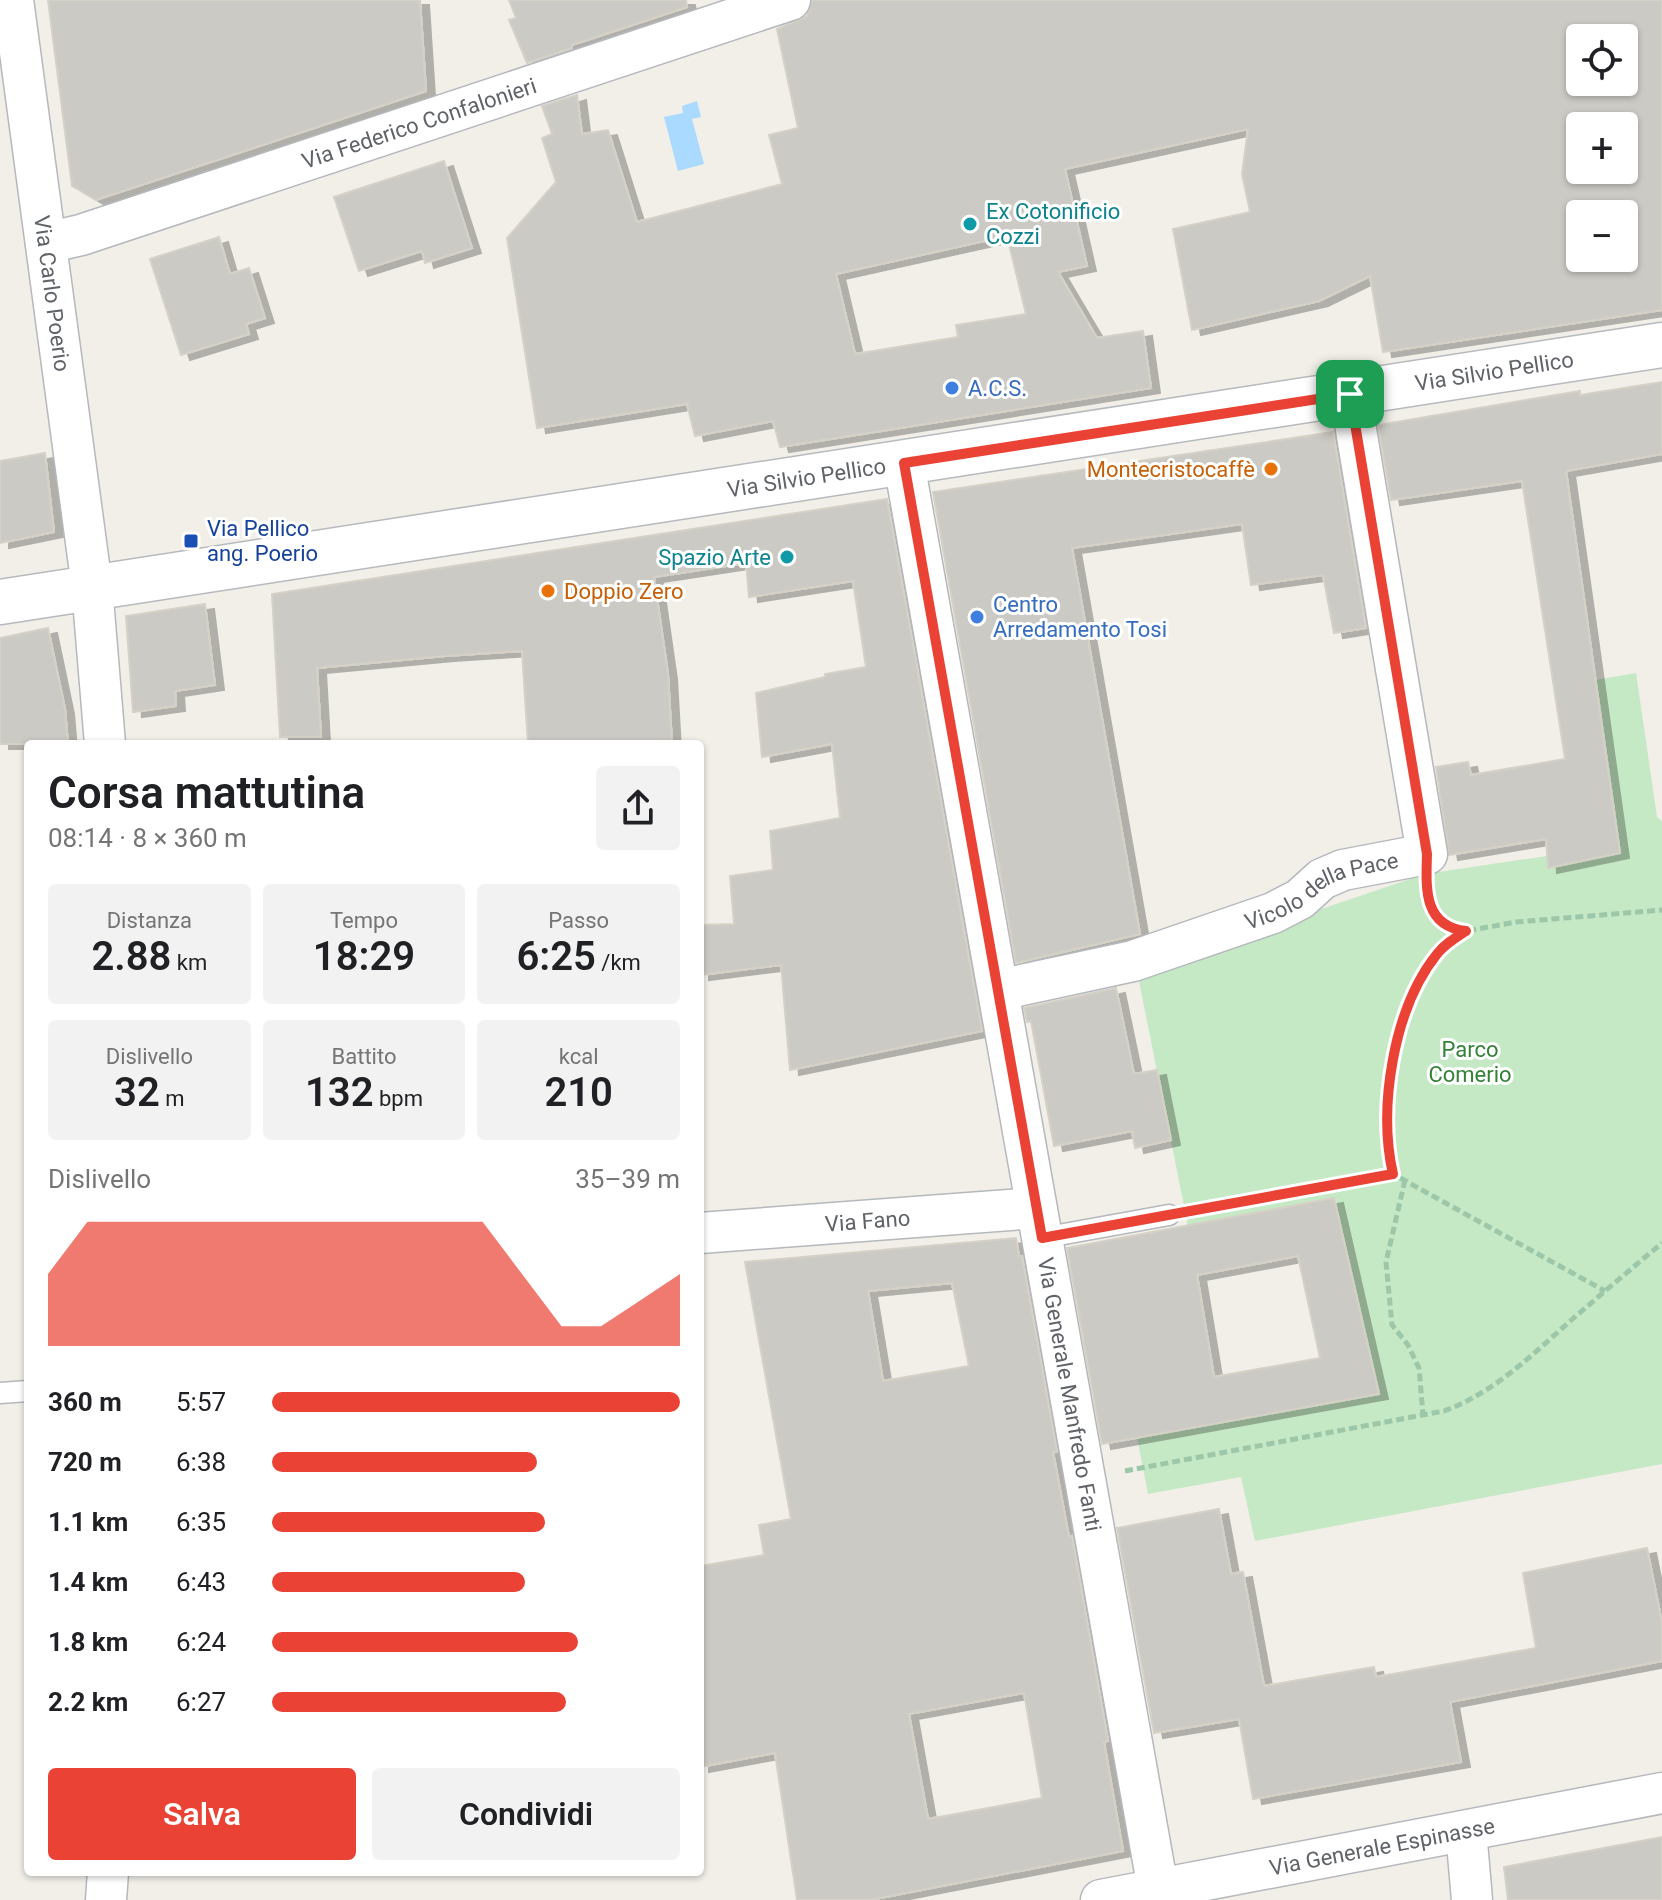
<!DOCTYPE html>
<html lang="it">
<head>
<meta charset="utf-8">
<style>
  body { margin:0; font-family:Roboto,sans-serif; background:#f2f2f2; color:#202124; height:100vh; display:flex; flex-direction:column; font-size:30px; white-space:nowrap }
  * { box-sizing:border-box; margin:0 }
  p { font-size:26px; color:#757577 }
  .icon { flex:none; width:44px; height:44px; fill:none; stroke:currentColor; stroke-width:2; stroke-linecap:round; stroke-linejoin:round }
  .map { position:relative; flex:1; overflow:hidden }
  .sheet { position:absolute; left:24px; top:740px; width:680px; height:1136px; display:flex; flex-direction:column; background:#fff; border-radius:8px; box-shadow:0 2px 6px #0004 }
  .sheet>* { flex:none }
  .controls { position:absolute; left:1566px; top:24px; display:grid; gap:16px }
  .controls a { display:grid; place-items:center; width:72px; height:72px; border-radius:8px; background:#fff; box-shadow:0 2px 6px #0004; font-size:40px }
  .pin { position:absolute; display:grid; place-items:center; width:68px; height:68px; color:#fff; margin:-34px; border-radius:16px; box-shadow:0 4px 12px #0006 }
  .round { display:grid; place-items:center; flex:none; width:84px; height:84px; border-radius:8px; background:#f2f2f2 }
  .headline { display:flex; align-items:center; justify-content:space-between; height:136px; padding:0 24px }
  h1 { font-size:44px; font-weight:600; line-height:60px }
  .stats { display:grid; grid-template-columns:repeat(3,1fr); gap:12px; height:136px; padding:8px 24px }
  .stats div { display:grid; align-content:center; border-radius:8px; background:#f2f2f2; text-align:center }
  .stats b { font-size:40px; font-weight:600 }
  .stats small { font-size:22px; font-weight:400 }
  .stats p { font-size:22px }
  .chart { height:224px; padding:16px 24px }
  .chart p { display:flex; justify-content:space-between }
  .chart svg { width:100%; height:144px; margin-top:8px; fill:#ea4335; opacity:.7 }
  .primary-button { display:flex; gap:16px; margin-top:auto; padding:16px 24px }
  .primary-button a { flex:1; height:92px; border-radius:8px; background:#ea4335; color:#fff; font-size:32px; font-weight:600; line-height:92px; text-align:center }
  .primary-button a+a { background:#f2f2f2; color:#202124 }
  ul { padding:0 24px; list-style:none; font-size:26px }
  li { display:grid; grid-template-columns:128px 96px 1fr; align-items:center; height:60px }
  li i { height:20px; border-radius:10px; background:#ea4335 }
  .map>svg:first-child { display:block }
  .green { fill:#c5e8c5 }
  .water { fill:#aadaff }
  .building { fill:#cccac5; stroke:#d6d1c6; stroke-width:2; fill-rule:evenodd; filter:url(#shadow) }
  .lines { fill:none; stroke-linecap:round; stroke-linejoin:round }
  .lane-casing { stroke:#b5b8bc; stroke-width:23 }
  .street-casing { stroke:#b5b8bc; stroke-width:43 }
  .secondary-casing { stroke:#b6babf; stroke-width:47 }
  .path { stroke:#9cc7a9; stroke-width:5; stroke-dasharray:8 4; stroke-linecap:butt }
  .lane { stroke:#fff; stroke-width:20 }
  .street { stroke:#fff; stroke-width:40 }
  .secondary { stroke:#fff; stroke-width:44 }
  .route-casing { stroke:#fff; stroke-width:16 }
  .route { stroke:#ea4335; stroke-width:10 }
  .culture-dot { fill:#0f9aa8; stroke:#fff; stroke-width:3 }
  .shop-dot { fill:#3f7fe0; stroke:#fff; stroke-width:3 }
  .food-dot { fill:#e8710a; stroke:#fff; stroke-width:3 }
  .transit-dot { fill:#1a4fb4; stroke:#fff; stroke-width:3 }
  .labels { text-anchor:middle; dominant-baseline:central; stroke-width:6; stroke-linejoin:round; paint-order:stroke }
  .street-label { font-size:22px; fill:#5f6368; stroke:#fff }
  .culture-label { font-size:22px; fill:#0d838f; stroke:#fff; text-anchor:start }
  .shop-label { font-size:22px; fill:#366cbe; stroke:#fff; text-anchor:start }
  .food-label { font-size:22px; fill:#c56008; stroke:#fff; text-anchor:end }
  .transit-label { font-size:22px; fill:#164399; stroke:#fff; text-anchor:start }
  .park-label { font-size:22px; fill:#348238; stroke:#fff }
</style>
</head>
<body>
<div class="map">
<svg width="1662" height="1900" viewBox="0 0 1662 1900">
  <defs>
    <filter id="shadow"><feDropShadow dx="9" dy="5" stdDeviation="0" flood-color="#0004"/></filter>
  </defs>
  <rect width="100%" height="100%" fill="#f1efe8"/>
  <path class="green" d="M1636 673 1657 817 1662 821V1464L1255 1541 1241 1477 1148 1494 1137 1437 1379 1394 1349 1269 1188 1226 1137 971 1425 874 1547 856 1549 868 1620 853 1595 680Z"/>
  <path class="water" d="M697 101 701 117 692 119 704 164 678 171 664 117 683 113 682 106Z"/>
  <g class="building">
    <path d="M48 0H420L426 91 96 200 72 186Z"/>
    <path d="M509 0H686L687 7 572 45V48L527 63 509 20 516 18Z"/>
    <path d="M812 0H1662V310L1383 352 1370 276 1319 301 1192 330 1173 229 1250 212 1242 174 1248 129 1065 169 1087 266 1058 272 1097 338 1143 331 1151 388 780 447 773 421 695 436 687 404 537 428 507 238 556 182 542 138 552 134 542 106 577 95 582 134 608 130 637 222 782 184 769 135 798 128 777 29 807 16ZM1580 38H1624V82H1580ZM1580 126H1624V170H1580ZM1580 214H1624V258H1580ZM1007 236 1026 314 956 325 958 337 855 354 836 274Z"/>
    <path d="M444 161 472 248 425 263 422 251 359 271 334 197Z"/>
    <path d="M219 237 230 274 249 268 265 318 246 324 249 334 181 355 150 259Z"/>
    <path d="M1662 382V454L1566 471 1620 853 1548 868 1546 839 1449 855 1436 767 1468 762 1471 775 1565 759 1522 481 1391 500 1378 425 1580 391V395Z"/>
    <path d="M1333 432 1366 628 1334 633 1323 575 1251 585 1242 524 1072 548 1140 934 1016 963 933 492Z"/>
    <path d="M45 453 54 532 0 543V461Z"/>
    <path d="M887 499 982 1031 790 1070 781 965 700 975V925L734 924 730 876 773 870 770 831 840 818 832 744 762 757 756 693 825 677V674L866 667 853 581 749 597 746 563 654 577 668 674 672 744H528L522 651 445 656 317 668 321 737H280L272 594Z"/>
    <path d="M205 604 215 685 175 691 176 706 133 712 126 616Z"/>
    <path d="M48 628 65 709 68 744H0V638Z"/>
    <path d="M1116 988 1134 1074 1157 1070 1171 1140 1135 1148 1132 1131 1054 1146 1031 1021 1027 1022 1024 1008Z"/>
    <path d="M1334 1198 1379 1394 1102 1444 1067 1248ZM1298 1256 1320 1358 1214 1377 1197 1275Z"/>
    <path d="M1016 1238 1019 1256H1022L1057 1452H1053L1069 1537 1072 1536 1108 1741 1104 1742 1123 1851 870 1900H797L775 1753 700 1767V1566L764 1555 759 1525 791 1519 745 1262ZM952 1283 969 1366 883 1381 868 1291ZM1024 1693 1042 1798 928 1819 909 1714Z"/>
    <path d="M1219 1509 1231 1574 1243 1572 1264 1686 1374 1667 1376 1677 1536 1648 1523 1573 1647 1548 1662 1623V1661L1450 1702 1461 1762 1253 1799 1239 1719 1154 1733 1117 1528Z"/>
    <path d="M1662 1837V1900H1508L1504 1867Z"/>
  </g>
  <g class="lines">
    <defs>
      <g id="lane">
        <path d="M1042 1238 1169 1215"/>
        <path d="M0 1393 28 1391"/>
      </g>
      <g id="street">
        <path id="s1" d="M13 0 92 587 105 744"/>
        <path id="s2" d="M46 243 81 235 790 0"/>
        <path id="s3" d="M904 463 1160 1900"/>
        <path id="s4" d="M999 990 1133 961 1273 913 1300 899 1322 879 1343 870 1427 854 1350 394"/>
        <path id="s5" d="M700 1233 1036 1208"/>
        <path d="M1466 1831 1472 1900"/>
        <path d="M106 1900 108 1872"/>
        <path id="s6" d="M1101 1900 1662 1793"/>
      </g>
      <g id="secondary">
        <path id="s7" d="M0 602 1662 345"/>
      </g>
    </defs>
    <use href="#lane" class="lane-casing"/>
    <use href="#street" class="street-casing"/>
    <use href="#secondary" class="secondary-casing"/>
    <g class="path">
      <path d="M1426 895 1441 921 1448 927 1466 931 1516 922 1662 910"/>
      <path d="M1466 931C1459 936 1451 940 1445 945 1395 993 1379 1110 1393 1174L1605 1291"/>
      <path d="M1405 1180 1386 1262 1392 1325 1408 1345 1419 1368 1423 1415"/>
      <path d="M1198 1210 1393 1174"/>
      <path d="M1125 1471 1444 1411C1493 1393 1530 1357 1568 1323 1599 1296 1631 1269 1662 1243"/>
    </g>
    <use href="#lane" class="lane"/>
    <use href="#street" class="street"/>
    <use href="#secondary" class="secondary"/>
  </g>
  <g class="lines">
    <defs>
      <path id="route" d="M1350 394 1427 854C1426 888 1423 926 1466 931 1455 938 1445 944 1437 954 1393 1009 1378 1108 1393 1174L1042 1238 904 463Z"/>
    </defs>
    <use href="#route" class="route-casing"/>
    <use href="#route" class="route"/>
  </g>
  <g class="culture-dot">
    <circle cx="970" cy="224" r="8"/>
    <circle cx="787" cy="557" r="8"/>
  </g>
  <g class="shop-dot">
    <circle cx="952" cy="388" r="8"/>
    <circle cx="977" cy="617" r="8"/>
  </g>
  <g class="food-dot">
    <circle cx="1271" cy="469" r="8"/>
    <circle cx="548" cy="591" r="8"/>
  </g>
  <rect class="transit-dot" x="183" y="533" width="16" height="16" rx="4"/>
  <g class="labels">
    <g class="street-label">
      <text stroke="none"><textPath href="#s2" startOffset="392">Via Federico Confalonieri</textPath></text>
      <text stroke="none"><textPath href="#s1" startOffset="296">Via Carlo Poerio</textPath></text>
      <text stroke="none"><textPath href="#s7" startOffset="1512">Via Silvio Pellico</textPath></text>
      <text stroke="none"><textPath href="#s7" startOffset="816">Via Silvio Pellico</textPath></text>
      <text stroke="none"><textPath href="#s4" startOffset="340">Vicolo della Pace</textPath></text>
      <text stroke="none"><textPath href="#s5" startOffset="168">Via Fano</textPath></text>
      <text stroke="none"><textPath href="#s3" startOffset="946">Via Generale Manfredo Fanti</textPath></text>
      <text stroke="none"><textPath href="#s6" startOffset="286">Via Generale Espinasse</textPath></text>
    </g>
    <g class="culture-label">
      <text x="986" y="211">Ex Cotonificio<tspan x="986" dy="25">Cozzi</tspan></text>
      <text x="771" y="557" text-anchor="end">Spazio Arte</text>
    </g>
    <g class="shop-label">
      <text x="968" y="388">A.C.S.</text>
      <text x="993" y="604">Centro<tspan x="993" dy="25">Arredamento Tosi</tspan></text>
    </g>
    <g class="food-label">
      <text x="1255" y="469">Montecristocaffè</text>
      <text x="564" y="591" text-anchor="start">Doppio Zero</text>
    </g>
    <g class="transit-label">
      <text x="207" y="528">Via Pellico<tspan x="207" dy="25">ang. Poerio</tspan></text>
    </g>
    <g class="park-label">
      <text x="1470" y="1049">Parco<tspan x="1470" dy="25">Comerio</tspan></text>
    </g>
  </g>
</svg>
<div class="controls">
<a><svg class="icon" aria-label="locate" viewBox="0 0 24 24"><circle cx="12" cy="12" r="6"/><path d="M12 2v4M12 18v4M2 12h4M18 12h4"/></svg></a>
<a>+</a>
<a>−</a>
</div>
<div class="pin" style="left:1350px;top:394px;background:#1e9e55"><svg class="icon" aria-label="arrive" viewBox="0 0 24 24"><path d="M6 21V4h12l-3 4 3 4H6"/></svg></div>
<section class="sheet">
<div class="headline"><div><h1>Corsa mattutina</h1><p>08:14 · 8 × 360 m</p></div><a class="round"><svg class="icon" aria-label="share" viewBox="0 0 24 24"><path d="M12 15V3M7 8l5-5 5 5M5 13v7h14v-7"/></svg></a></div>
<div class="stats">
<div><p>Distanza</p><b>2.88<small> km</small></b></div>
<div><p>Tempo</p><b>18:29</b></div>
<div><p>Passo</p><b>6:25<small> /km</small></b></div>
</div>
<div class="stats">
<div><p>Dislivello</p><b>32<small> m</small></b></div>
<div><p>Battito</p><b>132<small> bpm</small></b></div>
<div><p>kcal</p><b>210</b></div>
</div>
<div class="chart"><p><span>Dislivello</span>35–39 m</p>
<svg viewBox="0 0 160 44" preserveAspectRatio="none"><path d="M0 44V22L10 6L20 6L30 6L40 6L50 6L60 6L70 6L80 6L90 6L100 6L110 6L120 22L130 38L140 38L150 30L160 22V44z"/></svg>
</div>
<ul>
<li><b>360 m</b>5:57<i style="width:100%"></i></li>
<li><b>720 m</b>6:38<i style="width:65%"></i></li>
<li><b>1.1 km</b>6:35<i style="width:67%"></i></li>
<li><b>1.4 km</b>6:43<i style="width:62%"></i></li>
<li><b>1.8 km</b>6:24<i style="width:75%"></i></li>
<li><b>2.2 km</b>6:27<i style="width:72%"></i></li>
</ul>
<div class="primary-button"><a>Salva</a><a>Condividi</a></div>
</section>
</div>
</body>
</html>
